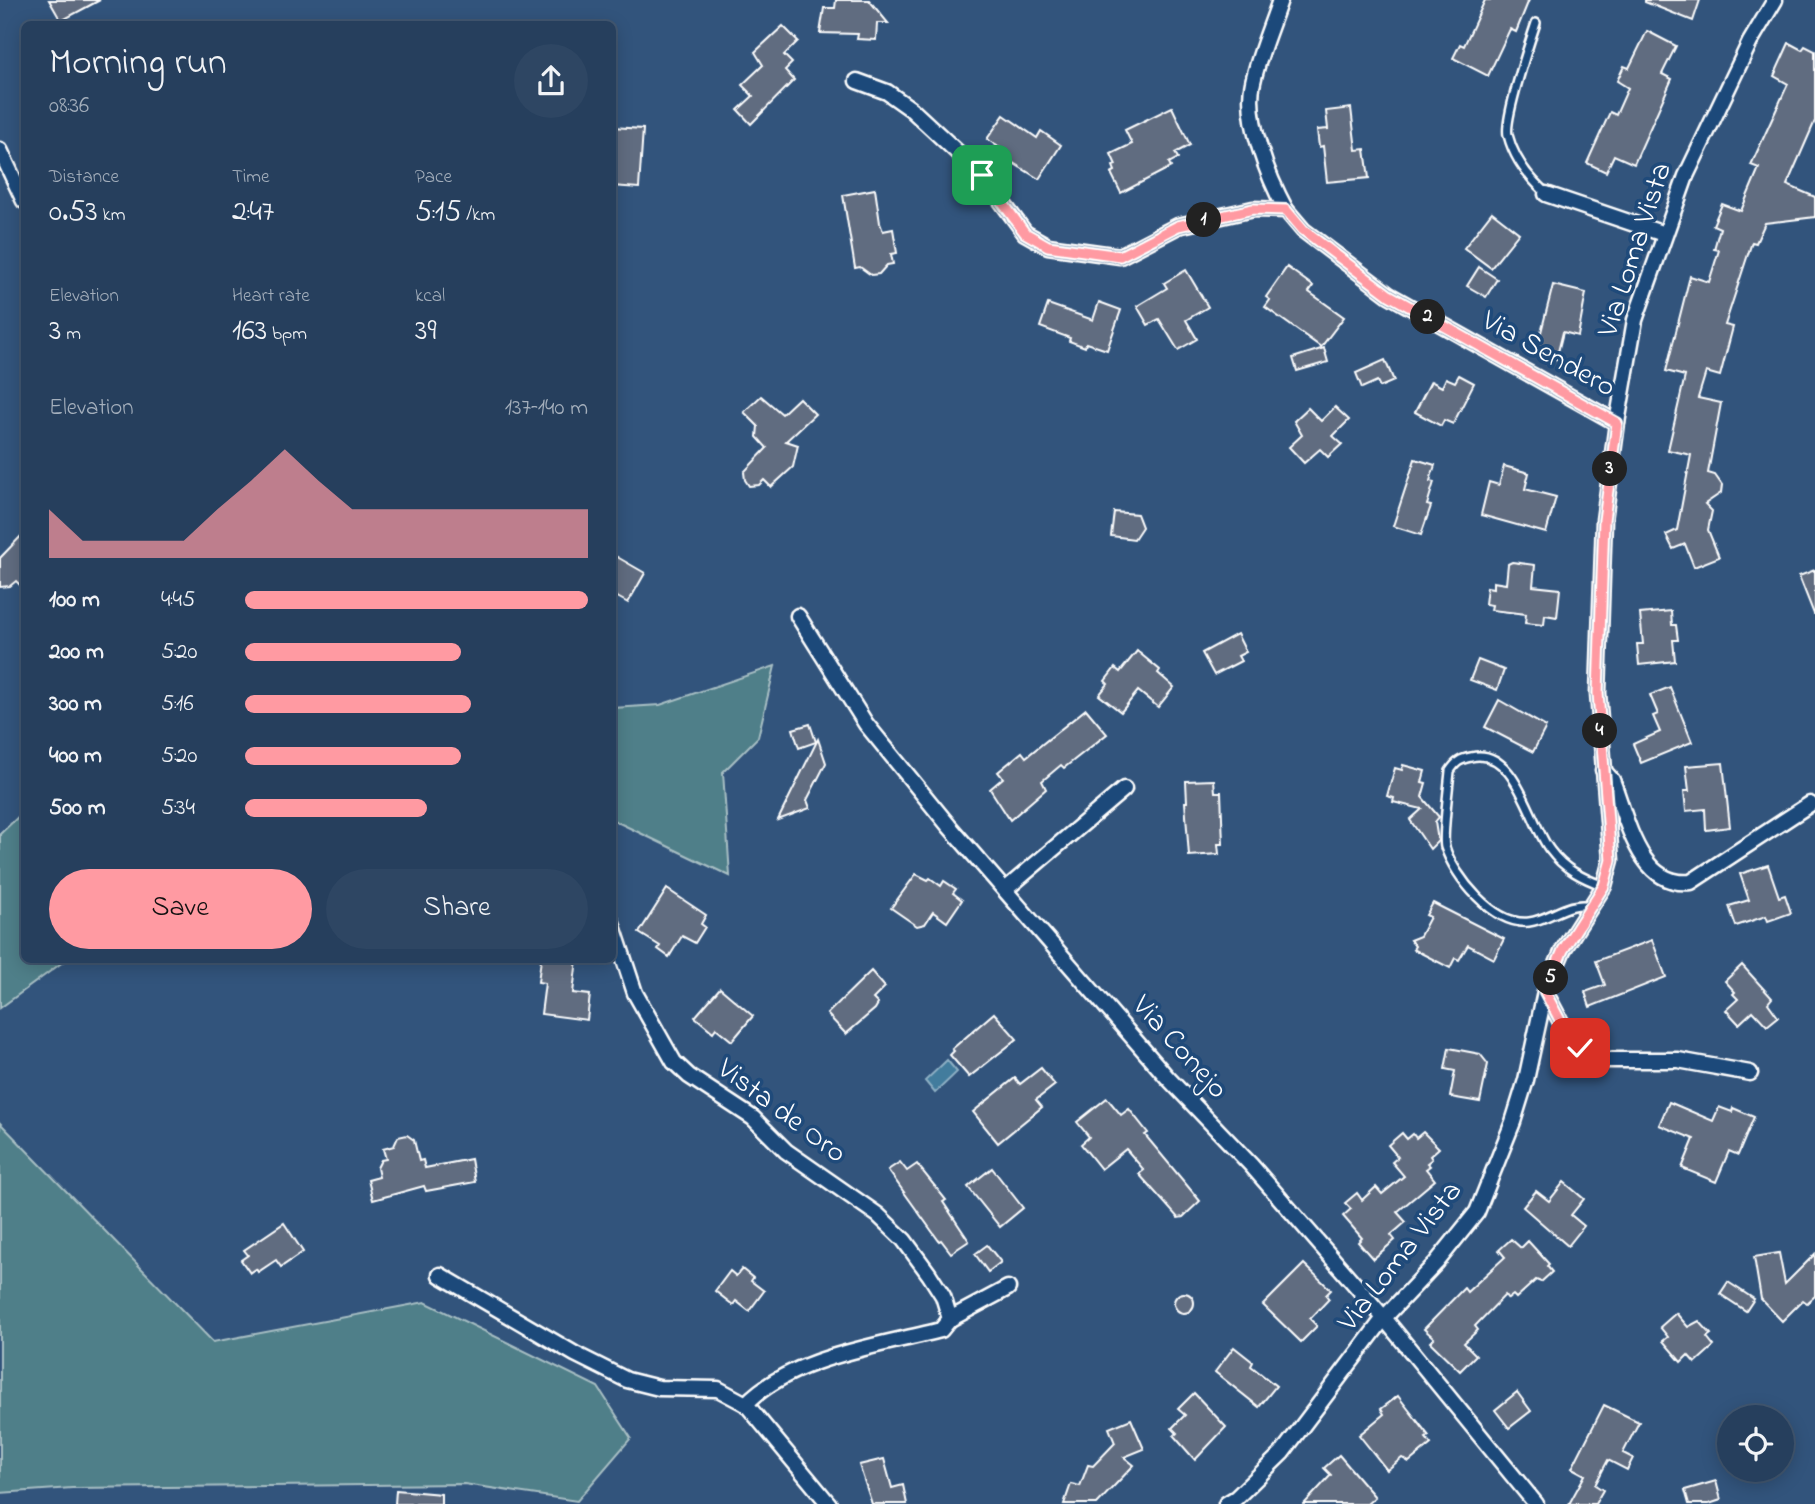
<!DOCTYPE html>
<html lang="en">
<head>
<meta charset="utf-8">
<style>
  body { margin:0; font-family:"Indie Flower",sans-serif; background:#2e4663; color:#f1f3f6; height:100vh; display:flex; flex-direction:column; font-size:26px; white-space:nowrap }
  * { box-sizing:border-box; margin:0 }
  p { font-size:23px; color:#a4afbc }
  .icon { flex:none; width:38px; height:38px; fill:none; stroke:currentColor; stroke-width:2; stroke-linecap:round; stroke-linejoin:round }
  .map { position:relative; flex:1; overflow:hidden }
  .sheet { position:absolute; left:21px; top:21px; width:595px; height:942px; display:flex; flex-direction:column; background:#263f5d; border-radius:10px; box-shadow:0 4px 18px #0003,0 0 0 2px #425872 }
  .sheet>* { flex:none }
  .fabs { position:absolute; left:1717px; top:1405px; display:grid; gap:14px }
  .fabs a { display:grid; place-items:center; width:77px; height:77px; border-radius:50%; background:#263f5d; box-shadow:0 4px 18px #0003,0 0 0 2px #425872; font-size:35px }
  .pin { position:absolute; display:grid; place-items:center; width:60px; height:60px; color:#fff; margin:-30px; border-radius:14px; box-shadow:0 4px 10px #0006 }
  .km { position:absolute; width:35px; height:35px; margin:-18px; border-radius:50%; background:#222; color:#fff; font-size:19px; line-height:35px; text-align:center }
  .round { display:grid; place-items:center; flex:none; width:74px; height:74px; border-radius:37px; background:#2e4663 }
  .overview { display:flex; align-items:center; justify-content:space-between; height:119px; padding:0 28px }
  h1 { font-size:38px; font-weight:600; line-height:52px }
  .figures { display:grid; grid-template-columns:repeat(3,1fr); gap:10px; height:119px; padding:7px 28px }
  .figures div { display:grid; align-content:center }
  .figures b { font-size:30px; font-weight:600 }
  .figures small { font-size:19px; font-weight:400 }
  .figures p { font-size:19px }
  .chart { height:196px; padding:14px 28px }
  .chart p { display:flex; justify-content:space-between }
  .chart svg { width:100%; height:126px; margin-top:7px; fill:#ff9aa2; opacity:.7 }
  .primary-button { display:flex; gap:14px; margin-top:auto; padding:14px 28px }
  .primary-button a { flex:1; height:80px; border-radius:42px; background:#ff9aa2; color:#111; font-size:28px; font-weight:600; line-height:80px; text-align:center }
  .primary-button a+a { background:#2e4663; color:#f1f3f6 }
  ul { padding:0 28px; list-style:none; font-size:23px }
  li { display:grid; grid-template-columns:112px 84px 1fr; align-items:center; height:52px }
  li i { height:18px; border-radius:9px; background:#ff9aa2 }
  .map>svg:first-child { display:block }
  .green { fill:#507f89; stroke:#a8bfc4; stroke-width:2 }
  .water { fill:#437c9d; stroke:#8eb0c4; stroke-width:2 }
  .building { fill:#606c80; stroke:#fff; stroke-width:2 }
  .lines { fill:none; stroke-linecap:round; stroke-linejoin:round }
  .lane-casing { stroke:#fff; stroke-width:12 }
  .street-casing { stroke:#fff; stroke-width:19 }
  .lane { stroke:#1f4a7a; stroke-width:7 }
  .street { stroke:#1f4a7a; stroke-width:14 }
  .route-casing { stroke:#fff; stroke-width:14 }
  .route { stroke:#ff9aa2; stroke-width:9 }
  .labels { text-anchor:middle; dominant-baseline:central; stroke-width:7; stroke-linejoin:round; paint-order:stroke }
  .street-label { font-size:30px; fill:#fff; stroke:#1f4a7a }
</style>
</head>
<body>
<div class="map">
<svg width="1815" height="1504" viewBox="0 0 1815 1504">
  <rect width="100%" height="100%" fill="#32547c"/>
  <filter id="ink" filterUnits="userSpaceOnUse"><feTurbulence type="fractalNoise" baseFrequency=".0143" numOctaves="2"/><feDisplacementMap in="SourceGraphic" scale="14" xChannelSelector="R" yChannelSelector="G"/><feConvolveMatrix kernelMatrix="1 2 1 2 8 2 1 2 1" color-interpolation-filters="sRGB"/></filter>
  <g filter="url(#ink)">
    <g class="green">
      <path d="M775 666 758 737 723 772 730 876 613 820V708L660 705Z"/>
      <path d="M19 816 24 822V959H67L0 1008V834Z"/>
      <path d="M0 1123 213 1342 425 1302 598 1387 631 1438 577 1501 464 1484 72 1488 0 1493Z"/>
    </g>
    <path class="water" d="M947 1060 957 1072 935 1093 925 1081Z"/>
    <g class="building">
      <path d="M49 0H100L61 21Z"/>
      <path d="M836 0H869L888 23H877L876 40 857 39 858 34 820 33 824 8H835Z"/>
      <path d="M1485 0H1529L1516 32 1510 29 1488 76 1453 58 1460 44 1464 46Z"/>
      <path d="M1645 0H1700L1693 21 1645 2Z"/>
      <path d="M783 26 798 41 784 55 792 63 785 70 794 80 751 124 738 110 753 96 742 85 763 65 755 52Z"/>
      <path d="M1647 31 1676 46 1662 74 1672 79 1634 164 1614 155 1606 172 1587 163 1610 112 1616 115 1628 88 1617 81 1624 66 1629 68Z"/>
      <path d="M1789 43 1802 50 1805 46 1815 51V121L1787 185 1815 197V217L1765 223 1756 243 1752 242 1725 325 1733 327 1720 376 1706 372 1698 398 1721 403 1708 473 1715 475 1722 485 1721 493 1705 504 1712 511 1708 530 1719 557 1694 567 1685 544 1673 549 1666 535 1677 530 1691 455 1668 450 1685 376 1666 371 1690 276 1709 282 1719 250 1714 249 1720 228 1713 225 1722 204 1741 211 1759 168 1751 165 1788 84 1774 76Z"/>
      <path d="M1172 107 1190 145 1175 153 1178 158 1169 163 1171 167 1121 193 1111 173 1115 171 1113 166 1116 165 1111 154 1132 144 1125 130Z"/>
      <path d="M1351 108 1356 150 1365 149 1369 178 1327 182 1323 146 1319 147 1317 130 1328 129 1326 111Z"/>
      <path d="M1004 115 1037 138 1041 131 1061 145 1039 179 997 153 1000 148 987 139Z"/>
      <path d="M612 127 643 129 639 188 612 186Z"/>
      <path d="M875 189 880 223 883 231 893 229 897 253 891 254 893 264 887 265 879 274 871 275 860 267 855 268 843 195Z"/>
      <path d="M1492 212 1519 233 1491 268 1464 248Z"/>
      <path d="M1287 267 1313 286 1309 292 1344 317 1321 347 1265 307 1270 300 1266 297Z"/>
      <path d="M1479 267 1497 279 1486 297 1467 286Z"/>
      <path d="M1186 270 1208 307 1186 320 1197 339 1178 350 1159 319 1148 325 1137 306 1167 288 1164 283Z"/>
      <path d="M1553 285 1586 293 1578 336 1563 332 1556 360 1532 354 1536 340H1539Z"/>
      <path d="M1099 302 1121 310 1107 350 1086 343 1085 347 1069 341 1070 338 1040 327 1048 304 1093 320Z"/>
      <path d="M1324 348 1328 362 1297 371 1293 358Z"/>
      <path d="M1385 360 1394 381 1380 387 1377 381 1362 388 1356 373Z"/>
      <path d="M1459 375 1474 383 1453 424 1444 420 1441 426 1415 412 1431 381 1442 387 1446 378 1455 382Z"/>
      <path d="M761 396 782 414 799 398 815 414 786 441 798 445 793 467 771 487 764 480 759 485 749 486 745 480 744 472 767 448 757 437 758 426 744 412Z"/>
      <path d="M1335 407 1349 420 1333 436 1342 444 1328 457 1320 449 1304 463 1289 447 1302 435 1294 421 1308 408 1321 421Z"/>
      <path d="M1415 459 1435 465 1430 481 1434 482 1427 505 1431 506 1421 535 1393 526Z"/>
      <path d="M1504 466 1529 473 1525 489 1556 497 1546 533 1481 515 1489 482 1499 485Z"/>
      <path d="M1114 512 1137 514 1142 527 1134 539 1111 536Z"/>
      <path d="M24 533V589L16 581 10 586 0 587V558Z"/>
      <path d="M612 554 645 573 628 603 612 594Z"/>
      <path d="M1512 562 1535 565 1533 586 1560 589 1557 617 1545 615 1544 625 1525 623 1526 614 1491 610 1492 605 1485 604 1487 587 1493 588V582L1506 584 1508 564Z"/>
      <path d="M1815 570V614H1814L1799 576Z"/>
      <path d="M1671 611 1672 625H1676L1678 640H1673L1675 661 1639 665 1637 644H1643L1640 614Z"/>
      <path d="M1237 634 1246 652 1238 656 1241 661 1214 675 1202 653Z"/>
      <path d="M1137 651 1160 670 1158 673 1174 687 1158 707 1138 691 1121 712 1099 695 1108 684 1105 681 1115 668 1120 672Z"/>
      <path d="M1478 660 1504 670 1497 690 1470 680Z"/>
      <path d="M1670 687 1692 742 1641 763 1633 744 1660 732 1653 716 1658 714 1650 695Z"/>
      <path d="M1499 700 1546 727 1533 752 1485 727Z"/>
      <path d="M1086 709 1107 734 1064 768 1061 765 1042 781 1046 789 1010 820 990 789 1003 778 998 772 1022 752 1026 757Z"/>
      <path d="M810 724 816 742 799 748 793 729Z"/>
      <path d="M818 739 826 763 807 800 810 808 778 820Z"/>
      <path d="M1723 763 1730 827 1706 830 1705 809 1686 811 1684 791H1689L1686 766Z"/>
      <path d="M1403 765 1425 771 1422 782 1426 783 1422 797 1439 817 1435 822 1438 841 1430 849 1410 820 1422 809 1393 802 1394 798 1387 796 1395 768 1402 770Z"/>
      <path d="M1214 780 1215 792H1221L1223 844H1218L1219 854 1189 856 1185 802H1187L1186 781Z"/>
      <path d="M1768 865 1779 897 1785 895 1791 913 1768 921 1766 916 1736 926 1729 906 1749 900 1740 874Z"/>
      <path d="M916 874 928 880 930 878 941 886 944 881 956 889 953 893 962 900 947 922 933 912 925 924 917 926 891 908Z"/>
      <path d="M667 889 706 915 701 924 705 927 695 943 682 936 669 957 658 949 660 946 639 933Z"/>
      <path d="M1433 903 1504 939 1494 959 1468 945 1459 960 1455 958 1450 968 1413 949 1415 946 1410 940 1420 936 1430 917 1426 915Z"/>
      <path d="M1652 940 1666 977 1590 1007 1585 992 1605 985 1596 961Z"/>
      <path d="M541 959H577L573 993 590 995 587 1020 541 1014 545 983 538 982Z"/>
      <path d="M1742 965 1772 998 1768 1003 1778 1017 1767 1026 1753 1011 1739 1024 1726 1010 1738 999 1733 994 1735 992 1725 981Z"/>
      <path d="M871 971 885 987 873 999 878 1004 875 1009 846 1034 827 1014Z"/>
      <path d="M720 988 753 1016 732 1041 716 1028 713 1032 695 1017Z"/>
      <path d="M994 1013 1017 1039 969 1077 950 1055 954 1051 952 1049Z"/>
      <path d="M1449 1048 1480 1054 1488 1064 1480 1102 1450 1097 1455 1071 1445 1069Z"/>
      <path d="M1041 1068 1055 1085 1036 1100 1042 1107 998 1143 973 1112 1015 1078 1020 1084Z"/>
      <path d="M1107 1098 1121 1115 1129 1109 1148 1133 1145 1135 1200 1201 1183 1217 1178 1218 1139 1174 1144 1170 1126 1149 1101 1169 1081 1144 1089 1137 1077 1122Z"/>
      <path d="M1669 1102 1713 1121 1719 1107 1732 1112 1733 1108 1754 1117 1738 1155 1729 1151 1716 1182 1682 1168 1694 1139 1659 1125Z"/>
      <path d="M1423 1132 1439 1148 1430 1156 1432 1159 1427 1163 1430 1166 1426 1169 1435 1180 1397 1212 1406 1222 1391 1235 1395 1240 1373 1259 1358 1242 1362 1238 1343 1216 1351 1209 1345 1203 1357 1193 1362 1200 1376 1187 1382 1194 1404 1176 1392 1162 1398 1157 1388 1145 1402 1133 1407 1139 1413 1134 1416 1138Z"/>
      <path d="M407 1135 414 1140 419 1161 423 1160 425 1168 471 1159 475 1182 426 1191 424 1186 373 1200 368 1180 379 1177 377 1168 381 1160 386 1159 383 1149 394 1146 398 1137Z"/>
      <path d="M900 1162 907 1171 917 1164 946 1200 943 1202 969 1241 951 1253 941 1240 939 1241 888 1170Z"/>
      <path d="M992 1168 1023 1208 1000 1227 968 1187Z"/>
      <path d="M1564 1182 1584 1199 1571 1215 1584 1226 1568 1246 1523 1207 1536 1191 1549 1201Z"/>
      <path d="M284 1223 303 1252 281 1267 276 1260 258 1272 256 1269 250 1273 241 1260 248 1255 244 1250Z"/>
      <path d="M1511 1239 1521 1248 1528 1241 1549 1264 1547 1266 1552 1272 1541 1282 1536 1280 1516 1298 1513 1295 1508 1299 1505 1295 1475 1326 1478 1330 1464 1343 1476 1355 1460 1371 1430 1342 1434 1338 1424 1329 1464 1288 1467 1292 1505 1257 1499 1250Z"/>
      <path d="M987 1245 1001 1262 988 1272 975 1254Z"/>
      <path d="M1779 1253 1785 1284 1815 1254V1296L1807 1303 1803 1300 1782 1321 1761 1299 1754 1257Z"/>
      <path d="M1304 1264 1331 1290 1326 1295 1329 1299 1310 1319 1317 1326 1301 1342 1263 1305Z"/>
      <path d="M742 1269 753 1278 751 1281 764 1291 749 1311 736 1301 733 1305 715 1291 730 1271 736 1276Z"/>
      <path d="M1728 1282 1754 1299 1746 1311 1720 1294Z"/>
      <circle cx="1184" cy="1303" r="10"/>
      <path d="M1676 1313 1688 1327 1699 1321 1711 1334 1707 1337 1714 1346 1695 1363 1688 1355 1681 1362 1663 1341 1668 1337 1660 1327Z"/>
      <path d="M1234 1347 1253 1362 1251 1366 1276 1386 1259 1407 1215 1372Z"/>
      <path d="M1517 1392 1531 1411 1509 1428 1495 1410Z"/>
      <path d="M1194 1393 1226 1427 1195 1460 1174 1436 1177 1433 1172 1428 1185 1415 1178 1409Z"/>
      <path d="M1398 1396 1429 1436 1426 1438 1431 1444 1409 1462 1402 1458 1387 1470 1359 1435 1384 1414 1381 1409Z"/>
      <path d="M1604 1405 1639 1422 1623 1453 1633 1458 1627 1470 1608 1460 1595 1485 1603 1490 1595 1504H1569L1585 1475 1572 1468Z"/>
      <path d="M1131 1419 1144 1449 1124 1457 1134 1465 1097 1504H1064L1071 1484 1080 1486 1088 1465 1093 1466 1115 1443 1109 1428Z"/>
      <path d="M1339 1455 1375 1497 1367 1504H1304L1331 1475 1324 1468Z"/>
      <path d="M884 1459 892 1488 903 1485 907 1504H872L859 1465Z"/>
      <path d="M1716 1481 1721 1500 1709 1504H1689L1685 1490Z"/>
      <path d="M396 1490 441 1494V1504H395Z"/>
    </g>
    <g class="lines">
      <defs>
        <g id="lane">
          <path d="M1536 23C1530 41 1504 120 1508 135 1514 159 1528 177 1546 193"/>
          <path d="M1590 906C1570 900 1549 920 1529 922 1494 926 1454 876 1445 847 1442 837 1449 784 1450 771 1456 762 1460 759 1471 757 1516 746 1530 825 1550 850 1564 869 1582 878 1604 886"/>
        </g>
        <g id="street">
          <path d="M1280 0C1271 27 1259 54 1253 82 1244 118 1269 179 1286 210"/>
          <path d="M857 81 887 92 911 109 982 175 1025 233 1048 246 1120 256 1178 226 1253 209 1286 210 1303 230 1389 295 1617 423"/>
          <path d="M0 150 24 201"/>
          <path d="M1546 194 1664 234"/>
          <path d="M798 616 866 724 949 826 1167 1077 1251 1165 1384 1318 1536 1504"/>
          <path d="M1603 770 1612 780C1627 818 1639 888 1691 882L1810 804"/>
          <path d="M1005 890 1124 789"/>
          <path d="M612 923 635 993 674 1062 689 1076 753 1118 786 1151 878 1215 904 1240 929 1274 943 1296 950 1319 941 1330C879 1346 790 1357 746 1404L829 1504"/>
          <path d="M1545 992 1561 1022 1580 1048 1605 1060H1678L1750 1073"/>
          <path d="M440 1275 575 1354 627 1380 659 1388 718 1389 746 1404"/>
          <path d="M950 1319 1008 1288"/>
          <path d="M1226 1504 1236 1498 1282 1453 1384 1318 1436 1263 1477 1212 1513 1122 1526 1080 1545 992 1563 950 1604 886 1611 860 1598 693 1604 520 1617 423 1635 320 1686 176 1750 42 1775 0"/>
        </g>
      </defs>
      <use href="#lane" class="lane-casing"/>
      <use href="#street" class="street-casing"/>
      <use href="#lane" class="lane"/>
      <use href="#street" class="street"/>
    </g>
  </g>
  <g class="lines" filter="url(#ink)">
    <defs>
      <path id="route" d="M982 175 1025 233 1048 246 1120 256 1178 226 1253 209 1286 210 1303 230 1389 295 1617 423 1604 520 1598 693 1611 860 1604 886 1563 950 1545 992 1561 1022 1580 1048"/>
    </defs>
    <use href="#route" class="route-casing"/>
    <use href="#route" class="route"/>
  </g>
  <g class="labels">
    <g class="street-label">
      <text transform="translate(1636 250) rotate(-72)">Via Loma Vista</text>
      <text transform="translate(1548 355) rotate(29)">Via Sendero</text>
      <text transform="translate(1179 1048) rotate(48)">Via Conejo</text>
      <text transform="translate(781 1112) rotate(37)">Vista de Oro</text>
      <text transform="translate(1401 1257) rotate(-52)">Via Loma Vista</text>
    </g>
  </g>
</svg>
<div class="fabs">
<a><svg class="icon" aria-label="locate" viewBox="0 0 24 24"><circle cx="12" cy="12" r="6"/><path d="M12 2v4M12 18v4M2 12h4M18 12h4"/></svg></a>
</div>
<div class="pin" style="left:982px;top:175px;background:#1e9e55"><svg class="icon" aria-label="arrive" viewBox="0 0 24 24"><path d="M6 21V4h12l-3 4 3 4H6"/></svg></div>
<div class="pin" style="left:1580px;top:1048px;background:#d93025"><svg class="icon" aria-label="check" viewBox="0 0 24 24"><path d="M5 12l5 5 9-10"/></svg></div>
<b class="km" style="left:1204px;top:220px">1</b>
<b class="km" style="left:1428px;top:317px">2</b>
<b class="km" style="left:1610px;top:469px">3</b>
<b class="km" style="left:1600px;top:731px">4</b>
<b class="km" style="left:1551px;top:978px">5</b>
<section class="sheet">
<div class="overview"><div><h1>Morning run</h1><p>08:36</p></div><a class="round"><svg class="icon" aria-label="share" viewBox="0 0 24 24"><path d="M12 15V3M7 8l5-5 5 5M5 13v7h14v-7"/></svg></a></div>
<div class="figures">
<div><p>Distance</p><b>0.53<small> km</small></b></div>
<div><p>Time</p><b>2:47</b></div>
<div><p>Pace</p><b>5:15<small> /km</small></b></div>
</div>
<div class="figures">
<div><p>Elevation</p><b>3<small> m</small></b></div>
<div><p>Heart rate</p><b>163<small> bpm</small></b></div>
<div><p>kcal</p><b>39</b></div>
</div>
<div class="chart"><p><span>Elevation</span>137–140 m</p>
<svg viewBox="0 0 160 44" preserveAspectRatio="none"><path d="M0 44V27L10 38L20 38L30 38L40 38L50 27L60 17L70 6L80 17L90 27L100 27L110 27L120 27L130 27L140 27L150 27L160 27V44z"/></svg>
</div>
<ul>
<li><b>100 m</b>4:45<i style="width:100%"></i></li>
<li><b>200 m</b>5:20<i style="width:63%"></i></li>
<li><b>300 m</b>5:16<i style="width:66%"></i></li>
<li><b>400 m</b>5:20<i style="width:63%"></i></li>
<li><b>500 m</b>5:34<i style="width:53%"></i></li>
</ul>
<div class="primary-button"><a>Save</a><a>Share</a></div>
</section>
</div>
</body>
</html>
